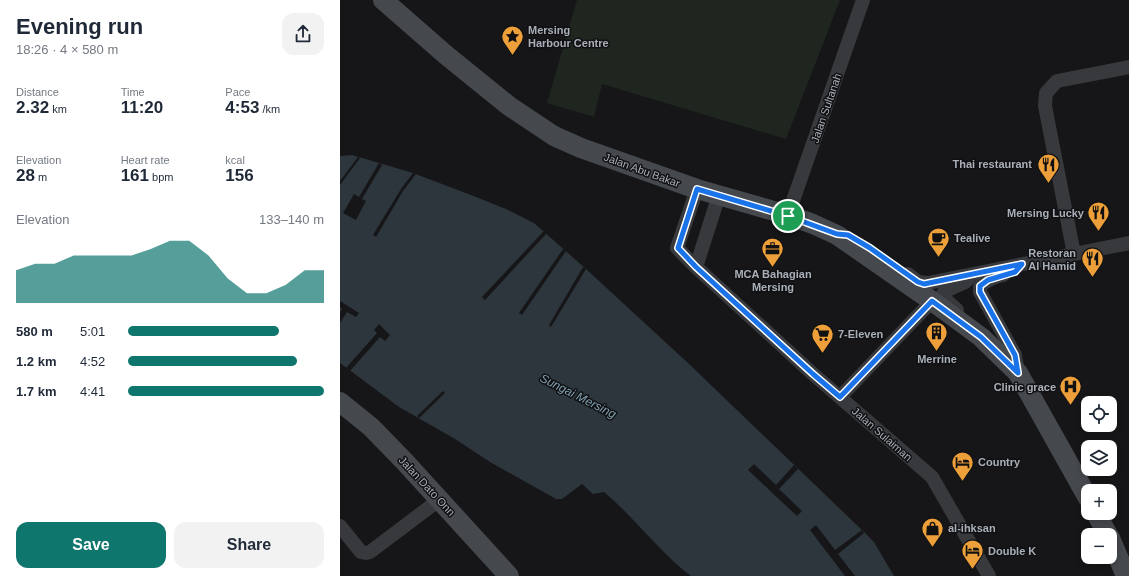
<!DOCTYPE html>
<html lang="en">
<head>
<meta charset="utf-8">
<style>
  body { margin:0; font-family:Helvetica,sans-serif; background:#f2f2f3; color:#1f2937; height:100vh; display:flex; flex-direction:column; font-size:15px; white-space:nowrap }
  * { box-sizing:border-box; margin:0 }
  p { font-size:13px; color:#747a83 }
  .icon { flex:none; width:22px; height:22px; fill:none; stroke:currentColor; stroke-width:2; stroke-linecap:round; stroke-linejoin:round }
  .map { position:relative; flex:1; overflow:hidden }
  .drawer { display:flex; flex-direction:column; background:#fff; width:340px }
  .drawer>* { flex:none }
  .controls { position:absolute; left:741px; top:396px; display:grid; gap:8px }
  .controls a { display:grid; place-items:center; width:36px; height:36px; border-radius:8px; background:#fff; box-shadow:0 2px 6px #0003; font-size:20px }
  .pin { position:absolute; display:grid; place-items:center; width:34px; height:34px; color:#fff; margin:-17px; border:2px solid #fff; border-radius:50%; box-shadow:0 1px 4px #0007 }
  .round { display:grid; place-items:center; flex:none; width:42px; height:42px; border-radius:12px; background:#f2f2f3 }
  .summary { display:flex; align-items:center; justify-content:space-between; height:68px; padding:0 16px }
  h1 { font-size:22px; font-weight:700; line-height:30px }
  .figures { display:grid; grid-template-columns:repeat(3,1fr); gap:6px; height:68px; padding:4px 16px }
  .figures div { display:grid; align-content:center }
  .figures b { font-size:17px; font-weight:700 }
  .figures small { font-size:11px; font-weight:400 }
  .figures p { font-size:11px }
  .chart { height:112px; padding:8px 16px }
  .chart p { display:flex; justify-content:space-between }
  .chart svg { width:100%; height:72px; margin-top:4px; fill:#0f766e; opacity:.7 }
  .button { display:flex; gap:8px; margin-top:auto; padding:8px 16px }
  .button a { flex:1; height:46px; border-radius:12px; background:#0f766e; color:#fff; font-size:16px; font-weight:700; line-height:46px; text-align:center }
  .button a+a { background:#f2f2f3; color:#1f2937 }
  ul { padding:0 16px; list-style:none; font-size:13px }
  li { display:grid; grid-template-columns:64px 48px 1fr; align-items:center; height:30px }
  li i { height:10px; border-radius:5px; background:#0f766e }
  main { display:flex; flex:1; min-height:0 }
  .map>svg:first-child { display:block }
  .green { fill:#1e261f }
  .water { fill:#2c363c }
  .pier { fill:#161618 }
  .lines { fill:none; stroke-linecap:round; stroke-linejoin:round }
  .street { stroke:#37393d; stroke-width:14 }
  .secondary { stroke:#45484d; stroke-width:20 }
  .route-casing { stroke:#fff; stroke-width:8 }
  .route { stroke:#1a73e8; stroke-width:5 }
  .labels { text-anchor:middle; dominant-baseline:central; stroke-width:3; stroke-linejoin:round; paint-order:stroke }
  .poi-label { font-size:11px; font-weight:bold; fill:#a9afb8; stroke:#111113; text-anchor:start }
  .street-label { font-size:11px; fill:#a9afb8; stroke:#111113 }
  .water-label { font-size:12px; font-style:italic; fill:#80a0b2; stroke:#111113 }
</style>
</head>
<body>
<main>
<section class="drawer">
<div class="summary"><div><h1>Evening run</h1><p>18:26 · 4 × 580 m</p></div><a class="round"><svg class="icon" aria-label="share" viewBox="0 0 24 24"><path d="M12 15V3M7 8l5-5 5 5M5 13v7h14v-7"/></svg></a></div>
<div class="figures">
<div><p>Distance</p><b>2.32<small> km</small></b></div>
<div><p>Time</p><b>11:20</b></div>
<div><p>Pace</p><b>4:53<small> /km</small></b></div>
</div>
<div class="figures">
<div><p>Elevation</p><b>28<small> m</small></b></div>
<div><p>Heart rate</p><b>161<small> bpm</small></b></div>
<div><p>kcal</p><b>156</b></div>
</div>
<div class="chart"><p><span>Elevation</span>133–140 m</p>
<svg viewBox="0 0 160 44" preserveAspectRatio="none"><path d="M0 44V24L10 20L20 20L30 15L40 15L50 15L60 15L70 11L80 6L90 6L100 15L110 29L120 38L130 38L140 33L150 24L160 24V44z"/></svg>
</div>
<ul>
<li><b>580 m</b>5:01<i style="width:77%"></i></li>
<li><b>1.2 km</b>4:52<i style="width:86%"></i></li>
<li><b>1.7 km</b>4:41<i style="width:100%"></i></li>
</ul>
<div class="button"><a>Save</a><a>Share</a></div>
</section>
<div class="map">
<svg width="789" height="576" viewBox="0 0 789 576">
  <rect width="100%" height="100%" fill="#161618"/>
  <path class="green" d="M237 0H500L446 139 262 84 254 117 207 103Z"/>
  <path class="water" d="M12 155 73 173 131 195 166 209 194 223 246 269 348 363 522 530 534 542 554 576H351C319 552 295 518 264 492L253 494 242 484 222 499H216L150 462 115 439 59 407 0 363V156Z"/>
  <g class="pier">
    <path d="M18 157 20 158 0 185V181Z"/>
    <path d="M39 163 42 165 22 199 26 201 16 220 3 213 14 194 19 197Z"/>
    <path d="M73 173 76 174 63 191 36 237 33 235 61 189Z"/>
    <path d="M204 231 206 234 145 300 142 297Z"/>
    <path d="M223 249 226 251 182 315 179 313Z"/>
    <path d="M243 267 246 269 211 327 209 325Z"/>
    <path d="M0 301 19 313 16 317 7 312 0 323V312L2 309 0 307Z"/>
    <path d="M39 324 50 335 45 341 40 337 10 371 6 368 37 333 34 330Z"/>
    <path d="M103 391 105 393 79 418 77 416Z"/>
    <path d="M414 464 436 485 454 465 458 469 439 489 462 511 457 516 408 470Z"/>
    <path d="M476 525 495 550 522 530 524 533 498 554 515 576H505L470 530Z"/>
  </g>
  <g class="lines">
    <g class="street">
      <path d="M357 189 337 248 356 267 473 374 592 477 649 576"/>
      <path d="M448 215 523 0"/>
      <path d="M734 254 705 106 706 93 717 81 789 67"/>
      <path d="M356 267 379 195"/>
      <path d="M568 274 578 282 588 283 789 243"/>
      <path d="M663 275C654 277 647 280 640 286V292L675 355 678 373"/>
      <path d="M617 310 607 301 603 294 605 291 625 282 628 279"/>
      <path d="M500 397 592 301"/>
      <path d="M0 526 21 552 26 553 30 552 99 500"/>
    </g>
    <g class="secondary">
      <path d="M43 0 106 55 169 106 214 136 241 148 357 189 448 215 473 224 497 235 592 301 641 337 678 373 748 498"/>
      <path d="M0 402 31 427 65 462 169 576"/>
      <path d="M756 513 768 535"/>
      <path d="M770 538 786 576"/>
    </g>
  </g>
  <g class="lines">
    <defs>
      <path id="route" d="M357 189 448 216 497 234 508 235 530 248 578 282 584 284 682 264 675 272 648 280 640 286V292L675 355 678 373 641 337 592 301 500 397 473 374 356 267 338 248Z"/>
    </defs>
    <use href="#route" class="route-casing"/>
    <use href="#route" class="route"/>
  </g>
  <defs>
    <symbol id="sight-pin" viewBox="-11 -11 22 30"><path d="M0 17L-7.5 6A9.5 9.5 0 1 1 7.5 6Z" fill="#ed9f39" stroke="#111113"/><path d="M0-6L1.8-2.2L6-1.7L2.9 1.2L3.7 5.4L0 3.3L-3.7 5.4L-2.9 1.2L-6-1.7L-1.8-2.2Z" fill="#111"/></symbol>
    <symbol id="restaurant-pin" viewBox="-11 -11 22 30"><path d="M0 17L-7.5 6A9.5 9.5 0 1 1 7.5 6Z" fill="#ed9f39" stroke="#111113"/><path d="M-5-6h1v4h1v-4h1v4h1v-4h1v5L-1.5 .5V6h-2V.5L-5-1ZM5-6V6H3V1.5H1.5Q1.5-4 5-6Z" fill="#111"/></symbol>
    <symbol id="cafe-pin" viewBox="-11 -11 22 30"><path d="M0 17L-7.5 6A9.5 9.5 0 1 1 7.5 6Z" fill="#ed9f39" stroke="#111113"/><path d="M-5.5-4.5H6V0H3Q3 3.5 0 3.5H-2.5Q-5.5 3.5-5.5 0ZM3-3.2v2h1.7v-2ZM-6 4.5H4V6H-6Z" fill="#111"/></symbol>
    <symbol id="office-pin" viewBox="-11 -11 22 30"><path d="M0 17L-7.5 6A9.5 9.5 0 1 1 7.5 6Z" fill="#ed9f39" stroke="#111113"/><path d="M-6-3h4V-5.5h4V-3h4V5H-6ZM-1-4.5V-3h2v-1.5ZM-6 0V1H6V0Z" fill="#111"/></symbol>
    <symbol id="building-pin" viewBox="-11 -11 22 30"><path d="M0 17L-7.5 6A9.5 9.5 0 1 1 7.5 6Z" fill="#ed9f39" stroke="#111113"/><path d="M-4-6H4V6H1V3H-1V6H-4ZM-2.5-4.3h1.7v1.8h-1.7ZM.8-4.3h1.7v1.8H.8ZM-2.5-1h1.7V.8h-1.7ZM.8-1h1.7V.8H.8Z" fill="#111"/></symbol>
    <symbol id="supermarket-pin" viewBox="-11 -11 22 30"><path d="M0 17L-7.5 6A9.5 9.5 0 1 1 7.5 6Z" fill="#ed9f39" stroke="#111113"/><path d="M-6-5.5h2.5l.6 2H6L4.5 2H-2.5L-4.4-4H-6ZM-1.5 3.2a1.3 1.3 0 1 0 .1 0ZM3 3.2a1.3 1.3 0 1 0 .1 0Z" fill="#111"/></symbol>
    <symbol id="hospital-pin" viewBox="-11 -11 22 30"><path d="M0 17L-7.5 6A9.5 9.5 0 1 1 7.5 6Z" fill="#ed9f39" stroke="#111113"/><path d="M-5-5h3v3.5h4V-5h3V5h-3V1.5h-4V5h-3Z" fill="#111"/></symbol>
    <symbol id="hotel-pin" viewBox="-11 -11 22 30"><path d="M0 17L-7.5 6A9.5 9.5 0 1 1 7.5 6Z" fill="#ed9f39" stroke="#111113"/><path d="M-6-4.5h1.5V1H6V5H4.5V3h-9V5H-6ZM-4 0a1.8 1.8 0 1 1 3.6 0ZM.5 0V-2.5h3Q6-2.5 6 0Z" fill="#111"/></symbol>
    <symbol id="shop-pin" viewBox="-11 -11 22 30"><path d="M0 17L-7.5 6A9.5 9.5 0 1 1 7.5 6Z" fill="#ed9f39" stroke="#111113"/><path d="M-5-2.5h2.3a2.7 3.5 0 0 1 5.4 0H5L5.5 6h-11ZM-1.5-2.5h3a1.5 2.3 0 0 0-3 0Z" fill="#111"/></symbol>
  </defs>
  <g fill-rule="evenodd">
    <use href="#sight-pin" x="160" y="24" width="25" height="34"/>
    <use href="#restaurant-pin" x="696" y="152" width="25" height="34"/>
    <use href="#restaurant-pin" x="746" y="200" width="25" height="34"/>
    <use href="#cafe-pin" x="586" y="226" width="25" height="34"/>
    <use href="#office-pin" x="420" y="236" width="25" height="34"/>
    <use href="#restaurant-pin" x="740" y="246" width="25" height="34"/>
    <use href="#building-pin" x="584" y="320" width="25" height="34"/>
    <use href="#supermarket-pin" x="470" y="322" width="25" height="34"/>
    <use href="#hospital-pin" x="718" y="374" width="25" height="34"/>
    <use href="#hotel-pin" x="610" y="450" width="25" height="34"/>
    <use href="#shop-pin" x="580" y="516" width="25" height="34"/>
    <use href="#hotel-pin" x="620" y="538" width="25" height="34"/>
  </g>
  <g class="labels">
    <g class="poi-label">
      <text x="188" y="30">Mersing<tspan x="188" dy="13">Harbour Centre</tspan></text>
      <text x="692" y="164" text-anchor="end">Thai restaurant</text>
      <text x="744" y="213" text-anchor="end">Mersing Lucky</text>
      <text x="614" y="238">Tealive</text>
      <text x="736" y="253" text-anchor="end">Restoran<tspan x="736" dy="13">Al Hamid</tspan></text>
      <text x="433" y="274" text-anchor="middle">MCA Bahagian<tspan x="433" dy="13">Mersing</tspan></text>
      <text x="498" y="334">7-Eleven</text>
      <text x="597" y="359" text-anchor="middle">Merrine</text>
      <text x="716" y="387" text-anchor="end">Clinic grace</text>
      <text x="638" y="462">Country</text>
      <text x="608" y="528">al-ihksan</text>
      <text x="648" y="551">Double K</text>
    </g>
    <g class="street-label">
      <text transform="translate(486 108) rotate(-71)">Jalan Sultanah</text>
      <text transform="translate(302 170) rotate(20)">Jalan Abu Bakar</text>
      <text transform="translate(542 434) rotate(41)">Jalan Sulaiman</text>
      <text transform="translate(87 486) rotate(47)">Jalan Dato Onn</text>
    </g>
    <g class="water-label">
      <text transform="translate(238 396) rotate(27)">Sungai Mersing</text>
    </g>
  </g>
</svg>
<div class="controls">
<a><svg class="icon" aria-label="locate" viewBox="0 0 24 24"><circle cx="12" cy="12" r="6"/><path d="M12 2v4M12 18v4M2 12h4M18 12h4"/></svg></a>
<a><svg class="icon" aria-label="layers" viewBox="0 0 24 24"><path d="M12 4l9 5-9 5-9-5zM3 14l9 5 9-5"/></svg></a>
<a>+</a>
<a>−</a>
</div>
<div class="pin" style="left:448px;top:216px;background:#1e9e55"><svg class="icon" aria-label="arrive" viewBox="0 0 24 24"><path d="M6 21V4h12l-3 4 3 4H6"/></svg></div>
</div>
</main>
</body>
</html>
